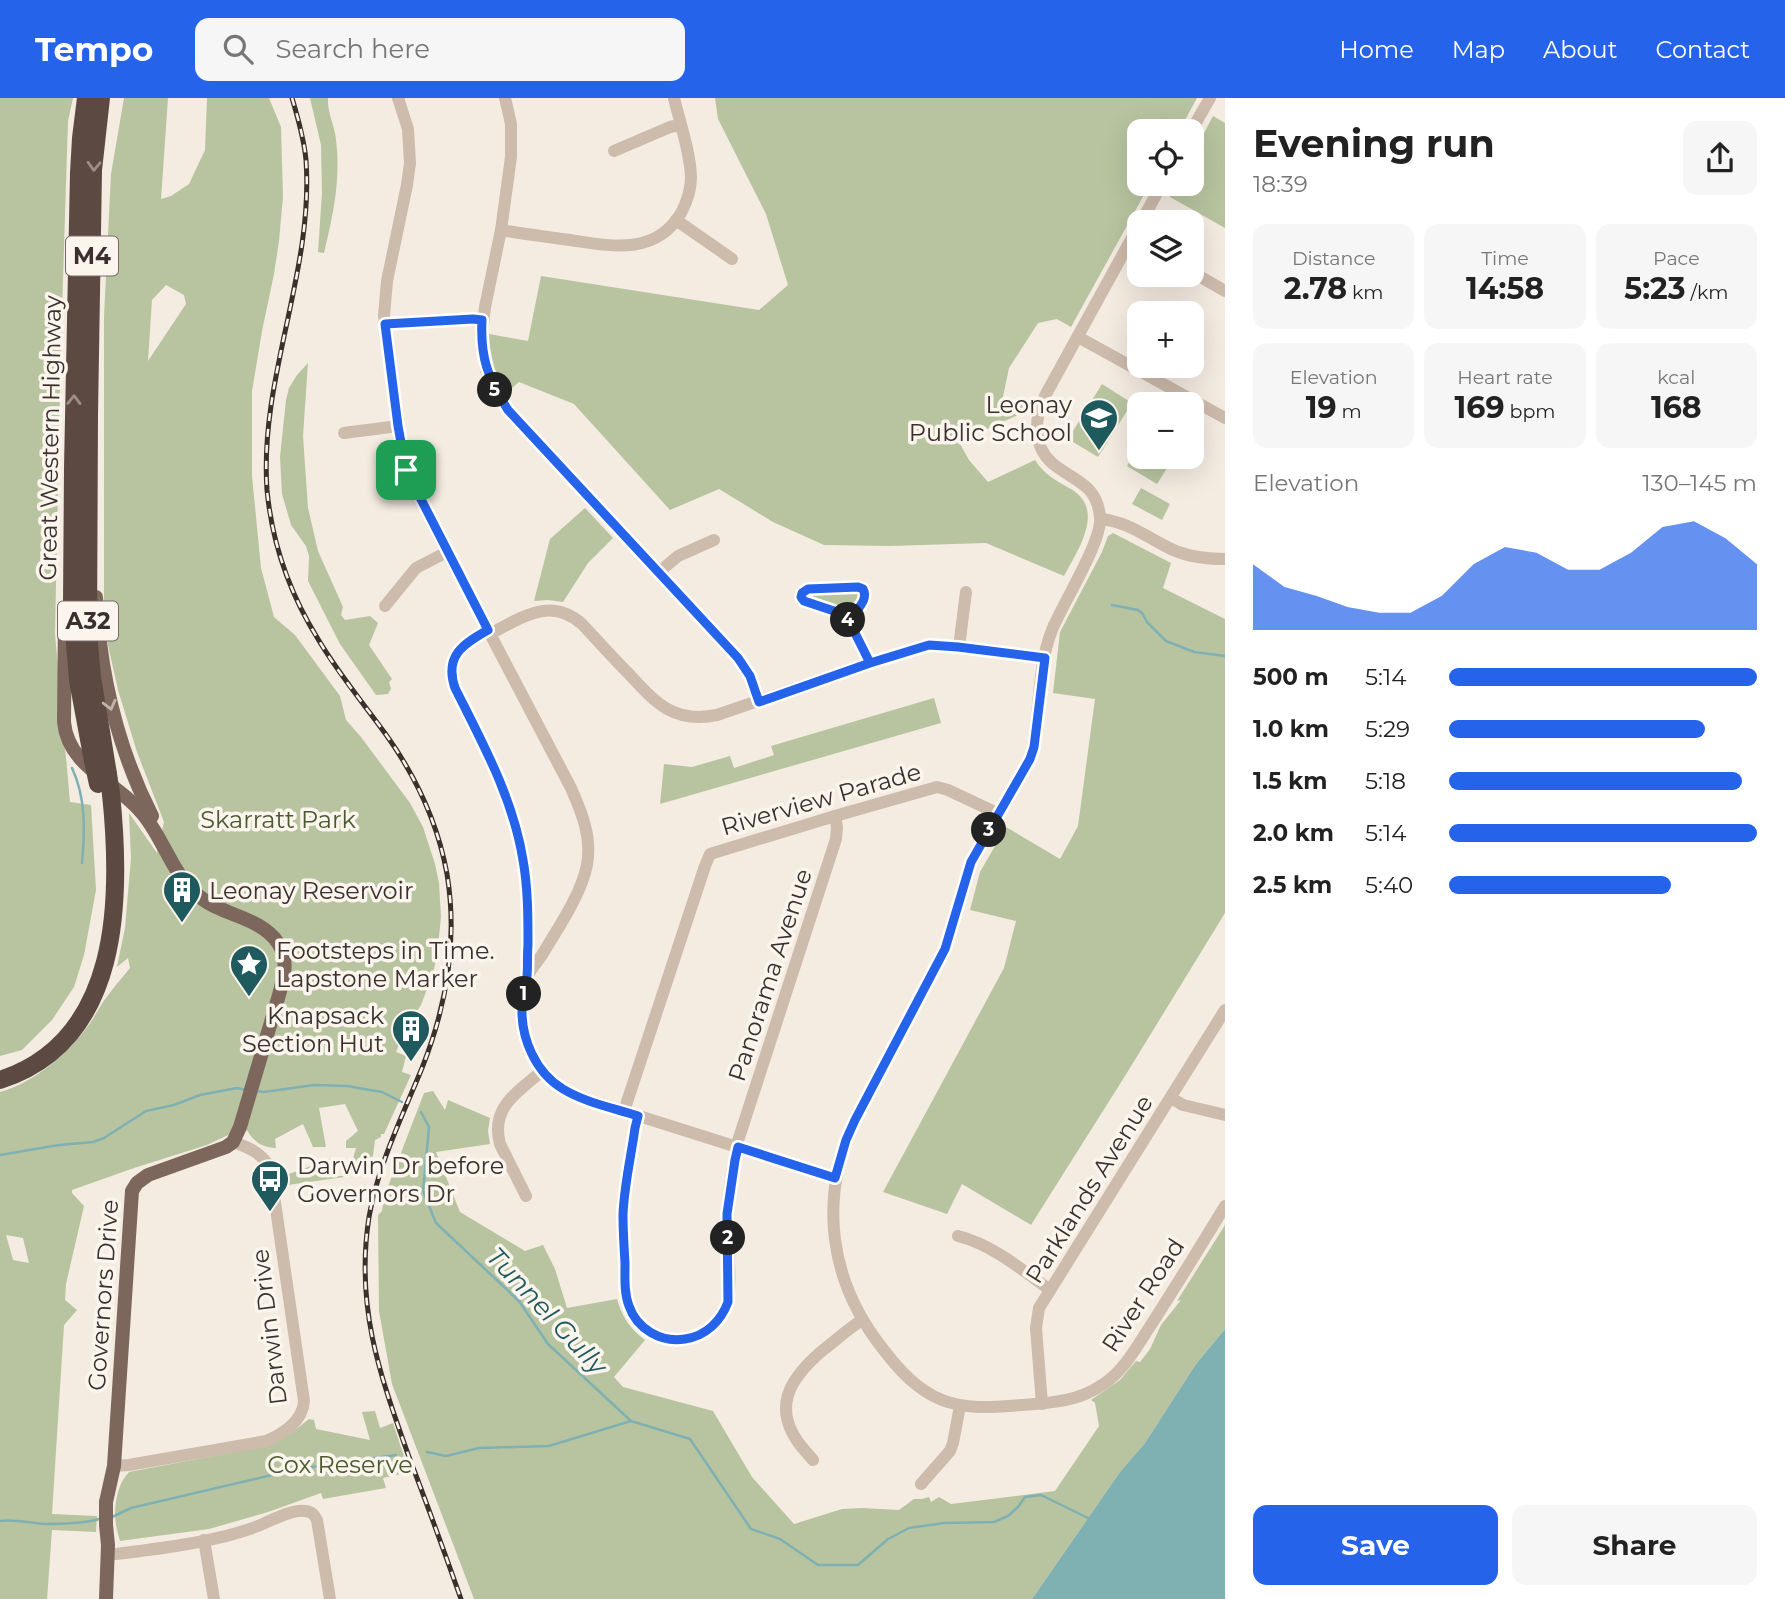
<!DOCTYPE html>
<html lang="en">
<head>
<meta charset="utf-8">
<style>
  body { margin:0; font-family:Montserrat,sans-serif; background:#f6f6f6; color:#222; height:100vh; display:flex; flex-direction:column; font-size:26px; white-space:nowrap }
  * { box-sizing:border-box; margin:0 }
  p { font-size:23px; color:#767676 }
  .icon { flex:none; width:38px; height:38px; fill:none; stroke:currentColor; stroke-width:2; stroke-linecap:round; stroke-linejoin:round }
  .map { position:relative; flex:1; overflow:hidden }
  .details { display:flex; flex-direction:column; background:#fff; width:560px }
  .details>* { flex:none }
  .tools { position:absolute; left:1127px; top:21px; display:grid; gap:14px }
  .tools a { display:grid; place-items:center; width:77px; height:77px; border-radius:14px; background:#fff; box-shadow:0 7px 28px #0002; font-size:35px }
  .pin { position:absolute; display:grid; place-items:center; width:60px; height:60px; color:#fff; margin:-30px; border-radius:14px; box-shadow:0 4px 10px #0006 }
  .km { position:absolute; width:35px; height:35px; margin:-18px; border-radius:50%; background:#222; color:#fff; font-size:19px; line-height:35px; text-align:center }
  .round { display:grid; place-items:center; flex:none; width:74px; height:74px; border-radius:14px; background:#f6f6f6 }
  .headline { display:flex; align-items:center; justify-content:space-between; height:119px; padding:0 28px }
  h1 { font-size:38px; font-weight:700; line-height:52px }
  .metrics { display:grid; grid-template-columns:repeat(3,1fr); gap:10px; height:119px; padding:7px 28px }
  .metrics div { display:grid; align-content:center; border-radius:14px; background:#f6f6f6; text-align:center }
  .metrics b { font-size:30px; font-weight:700 }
  .metrics small { font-size:19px; font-weight:400 }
  .metrics p { font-size:19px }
  .chart { height:196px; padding:14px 28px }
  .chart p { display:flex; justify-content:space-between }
  .chart svg { width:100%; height:126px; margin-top:7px; fill:#2563eb; opacity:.7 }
  .primary-button { display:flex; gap:14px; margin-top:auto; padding:14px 28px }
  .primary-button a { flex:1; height:80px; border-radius:14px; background:#2563eb; color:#fff; font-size:28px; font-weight:700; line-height:80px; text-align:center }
  .primary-button a+a { background:#f6f6f6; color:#222 }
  ul { padding:0 28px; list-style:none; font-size:23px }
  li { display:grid; grid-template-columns:112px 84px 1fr; align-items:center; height:52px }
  li i { height:18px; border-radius:9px; background:#2563eb }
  header { display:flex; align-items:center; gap:42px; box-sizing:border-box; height:98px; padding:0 35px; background:#2563eb; color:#fff }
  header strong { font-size:33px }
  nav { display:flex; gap:38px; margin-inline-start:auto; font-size:24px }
  .search { width:490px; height:63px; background:#f6f6f6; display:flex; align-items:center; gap:18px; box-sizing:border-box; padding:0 24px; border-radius:14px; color:#767676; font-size:26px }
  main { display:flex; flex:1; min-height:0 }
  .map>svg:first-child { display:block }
  .green { fill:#b8c4a0; fill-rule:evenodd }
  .water { fill:#7fb0b2 }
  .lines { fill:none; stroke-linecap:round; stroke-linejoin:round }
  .stream { stroke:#7fb0b2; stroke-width:2.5 }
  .minor { stroke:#cdbbac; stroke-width:12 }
  .major { stroke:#7d675c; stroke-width:14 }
  .highway { stroke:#5c4a42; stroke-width:18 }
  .rail-casing { stroke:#3b302b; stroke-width:5 }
  .rail { stroke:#fbf5ee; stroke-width:2.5; stroke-dasharray:8; stroke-linecap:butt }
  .highway-bridge { stroke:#5c4a42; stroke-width:18 }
  .oneway { stroke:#9c8e87 }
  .oneway2 { stroke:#c2b5ac }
  .route-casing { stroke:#fff; stroke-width:14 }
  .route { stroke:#2563eb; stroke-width:9 }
  .labels { text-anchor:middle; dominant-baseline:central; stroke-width:7; stroke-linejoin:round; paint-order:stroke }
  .shield { fill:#fbf5ee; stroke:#756b66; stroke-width:2 }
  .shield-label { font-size:23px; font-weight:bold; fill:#3b302b }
  .poi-label { font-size:24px; fill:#3b302b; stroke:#fbf5ee; text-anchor:start }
  .street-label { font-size:24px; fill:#3b302b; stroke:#fbf5ee }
  .park-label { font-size:24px; fill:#4a5a2e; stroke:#fbf5ee }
  .water-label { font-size:26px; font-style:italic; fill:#1f5a5e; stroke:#fbf5ee }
</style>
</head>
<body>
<header>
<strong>Tempo</strong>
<div class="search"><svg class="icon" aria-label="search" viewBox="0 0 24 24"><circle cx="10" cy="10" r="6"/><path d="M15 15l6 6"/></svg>Search here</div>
<nav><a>Home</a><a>Map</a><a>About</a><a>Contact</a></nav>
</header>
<main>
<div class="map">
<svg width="1225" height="1501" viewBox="0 0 1225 1501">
  <rect width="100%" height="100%" fill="#f4ebe1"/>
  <g class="green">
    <path d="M0 0H73L68 23 61 245 55 536 70 704 91 707 96 792 84 857 74 889 52 922 22 952 0 958Z"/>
    <path d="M124 0H168L161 101 171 98 189 86 205 52 207 0H269L281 29 283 99 279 143 274 176 262 233 252 293V378L261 470 274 519 295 537 340 598 346 622 361 639 410 705 423 729 435 766 439 785 441 819 437 858 433 875 421 907 405 932 396 954 406 958 402 974 411 977 384 1036H381V1039L375 1042 373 1058 365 1063 359 1073 353 1061 356 1050H346V1043L358 1033 345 1006 319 1010 326 1049H313L303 1026 275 1041 276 1050C260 1049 253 1043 245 1029L207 1047 134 1070 72 1092V1095L84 1108 66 1186 65 1202 77 1212 64 1227 52 1416 97 1418 96 1434 52 1432 47 1501H0V994C35 984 66 957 88 928 94 920 99 909 106 900 113 890 122 880 130 870L128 860 117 869 125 830 131 760 129 715 157 755 164 724 137 654 118 592 104 529V219L111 76ZM166 187 184 197 186 206 148 263 152 202ZM6 1137 23 1140 29 1165 13 1162Z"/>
    <path d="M310 0H328C327 15 335 28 336 42 341 81 333 118 324 155L318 154 322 95 321 47Z"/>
    <path d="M715 0H1197L1179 33H1139V86H1150L1071 229 1057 221 1038 225 1009 270 1000 313 1031 300 1027 313 959 344 969 362 988 384 1035 362C1044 376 1055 382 1069 390 1107 410 1078 452 1064 478L986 445 890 448 824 447 773 424 719 391 670 412 574 306 519 284 505 296C495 276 490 258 489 236L528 243 541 178 759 212 788 187 766 116 718 21Z"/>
    <path d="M1213 18 1225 25V130L1170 99 1177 86H1192V58Z"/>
    <path d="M308 265 303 338 308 410 318 453 343 509 341 517 345 522 370 518 378 525 369 547 392 581 389 584 391 591 388 596 376 597 340 546 308 483 309 458 306 448 291 427 282 396 280 359 286 302 289 290 297 277Z"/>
    <path d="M1102 286 1132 305 1098 359 1068 341Z"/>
    <path d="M1139 348V359H1174L1157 386 1127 368Z"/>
    <path d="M1141 390 1170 406 1162 422 1132 406Z"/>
    <path d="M585 410 613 440 588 465 563 504 548 502 534 503 550 441Z"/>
    <path d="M1113 435 1171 465 1163 490 1225 521V815L1125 978 1031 1127 962 1086 947 1116 883 1094 1004 870 1016 823 970 812 980 774 1006 729 1060 761 1078 728 1095 601 1053 595 1060 534 1102 454 1108 438Z"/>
    <path d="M858 494 860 498 853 509 846 512 810 501V495Z"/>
    <path d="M934 600 941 625 660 706 664 666 692 669 730 658 734 670 774 657 771 648Z"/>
    <path d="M433 993 445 1012 448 1002 490 1020 488 1033 490 1046 436 1054 460 1114 525 1153 543 1147 555 1171 567 1210 617 1201C622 1219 630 1231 645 1242L614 1279 623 1289 713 1313 752 1379 794 1426 842 1411 862 1410 899 1412 914 1401H922L929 1399 931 1404 939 1399 951 1406 1055 1393 1099 1328 1095 1305 1091 1302 1120 1282 1136 1263 1140 1264 1150 1251 1161 1227 1181 1202 1177 1203 1225 1127V1231L1196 1266 1145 1345 1120 1374 1032 1501H474L392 1286 379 1213 378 1117 382 1113 384 1099 424 995Z"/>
    <path d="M330 1061 332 1062 326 1068 332 1074 333 1078H343L344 1079 281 1088 280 1077C298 1076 313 1065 330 1061Z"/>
    <path d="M375 1313 380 1330 393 1325 409 1374 383 1380 386 1390 323 1401 321 1395 268 1414 209 1431 120 1443C119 1439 117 1432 116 1427 113 1410 117 1386 129 1374L250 1351 290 1336 309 1321 314 1322 316 1331 370 1342 362 1314Z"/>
  </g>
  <path class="water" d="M1225 1231V1501H1032L1120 1374 1145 1345 1196 1266Z"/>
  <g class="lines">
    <g class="stream">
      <path d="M1112 507 1138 512 1142 515 1147 524 1166 543 1194 554 1225 558"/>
      <path d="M72 670C86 700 85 732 82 765"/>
      <path d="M256 993 264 994 314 987 347 988 382 994 402 1004"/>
      <path d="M421 1014 429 1029 423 1093 436 1125 519 1203 548 1246 631 1323 690 1341 751 1431 780 1441 818 1467H858L888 1441 909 1430 944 1425 994 1424 1008 1418 1018 1409 1025 1399 1041 1397 1092 1422"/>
      <path d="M0 1057 59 1047 93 1044 104 1040 146 1013 174 1007 200 997 237 990 246 992"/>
      <path d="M427 1354 446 1358 479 1350 549 1348 631 1323"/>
      <path d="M112 1419 131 1410 298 1371 396 1357"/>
      <path d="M0 1423C15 1421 29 1425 44 1426 61 1426 83 1426 99 1421"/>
    </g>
    <g class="minor">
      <path d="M398 0 408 31 410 65 407 87 387 183 384 218 403 363 410 382 447 454 571 690C582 715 592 739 587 767 581 797 558 830 542 857 537 864 530 872 527 879 514 914 524 958 552 983 560 990 569 994 579 999L835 1080"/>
      <path d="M505 0 511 26V59L501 132 485 209 482 235 486 272 495 292 508 312 738 560 750 578 759 604"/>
      <path d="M1191 33 1210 0"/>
      <path d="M614 53 670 29 680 27"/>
      <path d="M676 122 732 161"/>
      <path d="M1141 124 1162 86"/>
      <path d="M1139 127 1046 296C1034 319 1032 347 1052 365 1073 383 1097 385 1100 419 1103 442 1062 507 1052 532 1037 570 1040 614 1032 654L1026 668 971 763 945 851 855 1022C818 1101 829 1183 883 1251 899 1272 917 1292 942 1302 968 1312 994 1309 1021 1307 1050 1305 1077 1304 1102 1287 1123 1274 1136 1250 1149 1230 1175 1190 1200 1149 1225 1108"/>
      <path d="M501 132C524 136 547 139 570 142 610 148 656 158 681 115 687 104 691 91 691 79 690 53 680 25 674 0"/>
      <path d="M1192 174 1225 193"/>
      <path d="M385 226 473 221 482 222"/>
      <path d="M1078 239 1225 320"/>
      <path d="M344 335 398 328"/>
      <path d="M1101 421C1129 424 1146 439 1171 451 1188 459 1206 461 1225 461"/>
      <path d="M659 474 678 458 714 442"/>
      <path d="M385 508 416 470 447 454"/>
      <path d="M846 517 855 515 864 501 865 494 861 490 808 491 802 495V502L807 505 846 517 869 565"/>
      <path d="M488 532C463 546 443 558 455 590 481 643 511 695 522 754 530 795 527 837 527 878"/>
      <path d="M490 536C521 520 550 498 582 526 597 542 612 559 628 575 655 604 673 626 717 617L869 565 929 547 958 549 1045 560"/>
      <path d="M959 549 966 494"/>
      <path d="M1171 1000 1183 1007 1225 1017"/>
      <path d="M624 1013 705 768 710 756 835 718 937 689 948 692 999 716"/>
      <path d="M638 1018 635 1030C631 1058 625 1087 623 1115 623 1133 624 1151 625 1169 625 1183 624 1198 630 1211 639 1231 660 1243 681 1242 701 1241 718 1227 726 1208 733 1193 727 1143 727 1123 727 1103 732 1069 738 1049"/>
      <path d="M736 1049 836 741 837 729 835 718"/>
      <path d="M526 1098 500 1046C490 1009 518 994 542 973"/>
      <path d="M958 1138C993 1147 1021 1171 1050 1192"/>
      <path d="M1042 1306 1036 1230 1039 1210 1225 912"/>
      <path d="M813 1362C807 1355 801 1349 796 1341 772 1304 795 1276 823 1252 836 1242 848 1231 862 1222"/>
      <path d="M114 1368 129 1367 266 1343C283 1336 303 1323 304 1303L270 1070C262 1055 248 1049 233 1044"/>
      <path d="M921 1386 950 1353 953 1345 960 1308"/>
      <path d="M204 1442 214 1501"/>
      <path d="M108 1457C156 1451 213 1445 258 1428 270 1423 292 1411 305 1413 312 1414 314 1416 317 1422L330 1501"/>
    </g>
    <g class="major">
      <path d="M96 499C100 576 117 649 152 718"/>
      <path d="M65 514 64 624C68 671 121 685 146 720 165 745 174 779 200 799 223 818 261 819 278 845 289 861 284 879 279 897L240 1029 233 1044 226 1049 148 1077 137 1085 132 1093 114 1368 106 1404V1427L108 1447 106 1501"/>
    </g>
    <g class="highway">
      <path d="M86 0 81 40 79 75 73 370 72 507 78 582 93 663"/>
      <path d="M101 0 93 72 89 317 88 535 92 579 108 676"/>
      <path d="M0 982C121 943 122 802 111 696"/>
    </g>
    <defs>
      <path id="rail" d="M292 0C298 20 304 41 306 62 314 174 259 280 267 392 272 445 290 496 318 541 338 575 364 606 387 638 416 679 438 726 447 776 458 843 447 907 422 970 402 1019 378 1067 369 1119 355 1209 380 1277 409 1359 427 1406 444 1453 461 1501"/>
    </defs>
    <use href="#rail" class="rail-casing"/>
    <use href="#rail" class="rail"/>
    <g class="highway-bridge">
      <path d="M93 663 98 686"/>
      <path d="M108 676 111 696"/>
    </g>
  </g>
  <defs><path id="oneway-chevron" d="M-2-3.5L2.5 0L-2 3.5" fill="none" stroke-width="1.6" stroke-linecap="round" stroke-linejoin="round" transform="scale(1.75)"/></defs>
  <g class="oneway">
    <use href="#oneway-chevron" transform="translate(94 68) rotate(92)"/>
    <use href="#oneway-chevron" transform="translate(74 302) rotate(-89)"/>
  </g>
  <use class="oneway2" href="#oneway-chevron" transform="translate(110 607) rotate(76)"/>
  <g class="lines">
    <defs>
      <path id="route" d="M406 372 488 532C463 546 444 558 455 590 483 646 513 700 523 762 528 790 528 818 528 847 527 857 528 868 527 878 526 889 523 899 522 910 521 941 536 975 563 991 586 1005 614 1010 638 1018L635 1030C631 1059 624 1088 623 1117 623 1133 624 1149 625 1165 625 1180 624 1195 629 1208 637 1231 661 1245 685 1241 706 1238 721 1223 728 1204L727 1116 735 1062 738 1049 835 1080 846 1042 855 1022 945 851 971 764 1030 661 1034 649 1045 560 958 549 929 547 870 565 846 517 804 503 801 499 802 495 808 491 858 489 863 491C868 500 860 508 855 515L846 517 870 565 759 604 750 578 738 560 508 312C488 281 480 259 482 222L473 221 385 226 398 328 406 372"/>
    </defs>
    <use href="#route" class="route-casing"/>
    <use href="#route" class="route"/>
  </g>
  <defs>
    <symbol id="school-pin" viewBox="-11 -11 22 30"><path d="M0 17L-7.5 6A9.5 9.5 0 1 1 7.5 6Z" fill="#1f5a5e" stroke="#fbf5ee"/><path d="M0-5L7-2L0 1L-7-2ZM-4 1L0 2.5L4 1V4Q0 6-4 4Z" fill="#fff"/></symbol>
    <symbol id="building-pin" viewBox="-11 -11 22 30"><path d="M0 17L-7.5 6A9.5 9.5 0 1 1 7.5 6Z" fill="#1f5a5e" stroke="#fbf5ee"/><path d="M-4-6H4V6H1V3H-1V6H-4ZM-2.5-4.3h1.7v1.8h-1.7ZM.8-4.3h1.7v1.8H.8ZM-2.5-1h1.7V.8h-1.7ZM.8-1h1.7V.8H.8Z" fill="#fff"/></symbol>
    <symbol id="sight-pin" viewBox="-11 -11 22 30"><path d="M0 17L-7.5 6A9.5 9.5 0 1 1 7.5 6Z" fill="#1f5a5e" stroke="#fbf5ee"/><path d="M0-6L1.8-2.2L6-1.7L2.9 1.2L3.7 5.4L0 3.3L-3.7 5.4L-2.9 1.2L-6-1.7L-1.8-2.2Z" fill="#fff"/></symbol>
    <symbol id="bus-pin" viewBox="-11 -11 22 30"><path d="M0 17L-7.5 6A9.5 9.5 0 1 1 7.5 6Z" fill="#1f5a5e" stroke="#fbf5ee"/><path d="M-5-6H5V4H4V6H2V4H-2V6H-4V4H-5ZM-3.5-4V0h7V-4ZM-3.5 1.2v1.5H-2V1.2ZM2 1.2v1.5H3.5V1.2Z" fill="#fff"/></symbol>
  </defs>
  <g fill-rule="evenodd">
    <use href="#school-pin" x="1077" y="298" width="44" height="60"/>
    <use href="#building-pin" x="160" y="770" width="44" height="60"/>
    <use href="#sight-pin" x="227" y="844" width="44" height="60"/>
    <use href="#building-pin" x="389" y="909" width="44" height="60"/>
    <use href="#bus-pin" x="248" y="1059" width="44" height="60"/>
  </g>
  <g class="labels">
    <g class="shield">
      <rect x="66" y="138.5" width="52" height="39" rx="5"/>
      <rect x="58" y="503.5" width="60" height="39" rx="5"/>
    </g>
    <g class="shield-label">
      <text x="92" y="158">M4</text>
      <text x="88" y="523">A32</text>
    </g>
    <g class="poi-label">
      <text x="1072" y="306" text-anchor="end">Leonay<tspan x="1072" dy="28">Public School</tspan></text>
      <text x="209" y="792">Leonay Reservoir</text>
      <text x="276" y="852">Footsteps in Time.<tspan x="276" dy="28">Lapstone Marker</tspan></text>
      <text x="384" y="917" text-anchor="end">Knapsack<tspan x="384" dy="28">Section Hut</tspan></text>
      <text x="297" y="1067">Darwin Dr before<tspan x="297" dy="28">Governors Dr</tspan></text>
    </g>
    <g class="street-label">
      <text transform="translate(50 340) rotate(-89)">Great Western Highway</text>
      <text transform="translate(821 701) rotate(-16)">Riverview Parade</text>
      <text transform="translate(770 877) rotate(-72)">Panorama Avenue</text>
      <text transform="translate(1089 1091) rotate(-58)">Parklands Avenue</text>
      <text transform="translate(103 1197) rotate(-86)">Governors Drive</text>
      <text transform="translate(1143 1197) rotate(-57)">River Road</text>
      <text transform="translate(269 1229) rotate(-97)">Darwin Drive</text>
    </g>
    <g class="park-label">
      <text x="278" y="721">Skarratt Park</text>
      <text x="340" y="1366">Cox Reserve</text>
    </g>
    <g class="water-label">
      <text transform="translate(547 1213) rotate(47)">Tunnel Gully</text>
    </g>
  </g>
</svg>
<div class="tools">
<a><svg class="icon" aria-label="locate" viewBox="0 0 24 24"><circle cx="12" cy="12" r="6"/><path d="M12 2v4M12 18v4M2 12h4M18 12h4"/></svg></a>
<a><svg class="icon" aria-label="layers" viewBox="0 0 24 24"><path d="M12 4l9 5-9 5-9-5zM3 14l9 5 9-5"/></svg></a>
<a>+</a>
<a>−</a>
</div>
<div class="pin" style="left:406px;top:372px;background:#1e9e55"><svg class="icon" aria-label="arrive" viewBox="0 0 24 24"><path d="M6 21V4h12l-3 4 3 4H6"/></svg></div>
<b class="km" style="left:524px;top:896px">1</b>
<b class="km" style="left:728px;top:1140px">2</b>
<b class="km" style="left:989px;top:732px">3</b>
<b class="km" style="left:848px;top:522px">4</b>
<b class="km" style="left:495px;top:292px">5</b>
</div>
<section class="details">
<div class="headline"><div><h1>Evening run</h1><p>18:39</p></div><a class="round"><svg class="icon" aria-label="share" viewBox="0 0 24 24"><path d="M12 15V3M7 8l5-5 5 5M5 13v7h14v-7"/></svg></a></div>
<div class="metrics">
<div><p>Distance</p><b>2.78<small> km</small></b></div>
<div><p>Time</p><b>14:58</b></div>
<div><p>Pace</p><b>5:23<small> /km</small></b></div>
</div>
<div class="metrics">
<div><p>Elevation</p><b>19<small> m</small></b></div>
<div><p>Heart rate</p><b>169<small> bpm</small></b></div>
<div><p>kcal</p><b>168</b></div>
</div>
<div class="chart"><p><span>Elevation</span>130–145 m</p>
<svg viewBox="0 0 160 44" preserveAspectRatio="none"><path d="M0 44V21L10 29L20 32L30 36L40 38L50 38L60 32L70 21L80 15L90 17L100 23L110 23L120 17L130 8L140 6L150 12L160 21V44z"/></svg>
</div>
<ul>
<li><b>500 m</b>5:14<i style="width:100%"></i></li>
<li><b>1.0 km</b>5:29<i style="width:83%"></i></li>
<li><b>1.5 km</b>5:18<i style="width:95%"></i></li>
<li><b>2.0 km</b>5:14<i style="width:100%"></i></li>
<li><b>2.5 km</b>5:40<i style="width:72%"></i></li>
</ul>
<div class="primary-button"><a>Save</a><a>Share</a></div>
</section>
</main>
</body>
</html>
